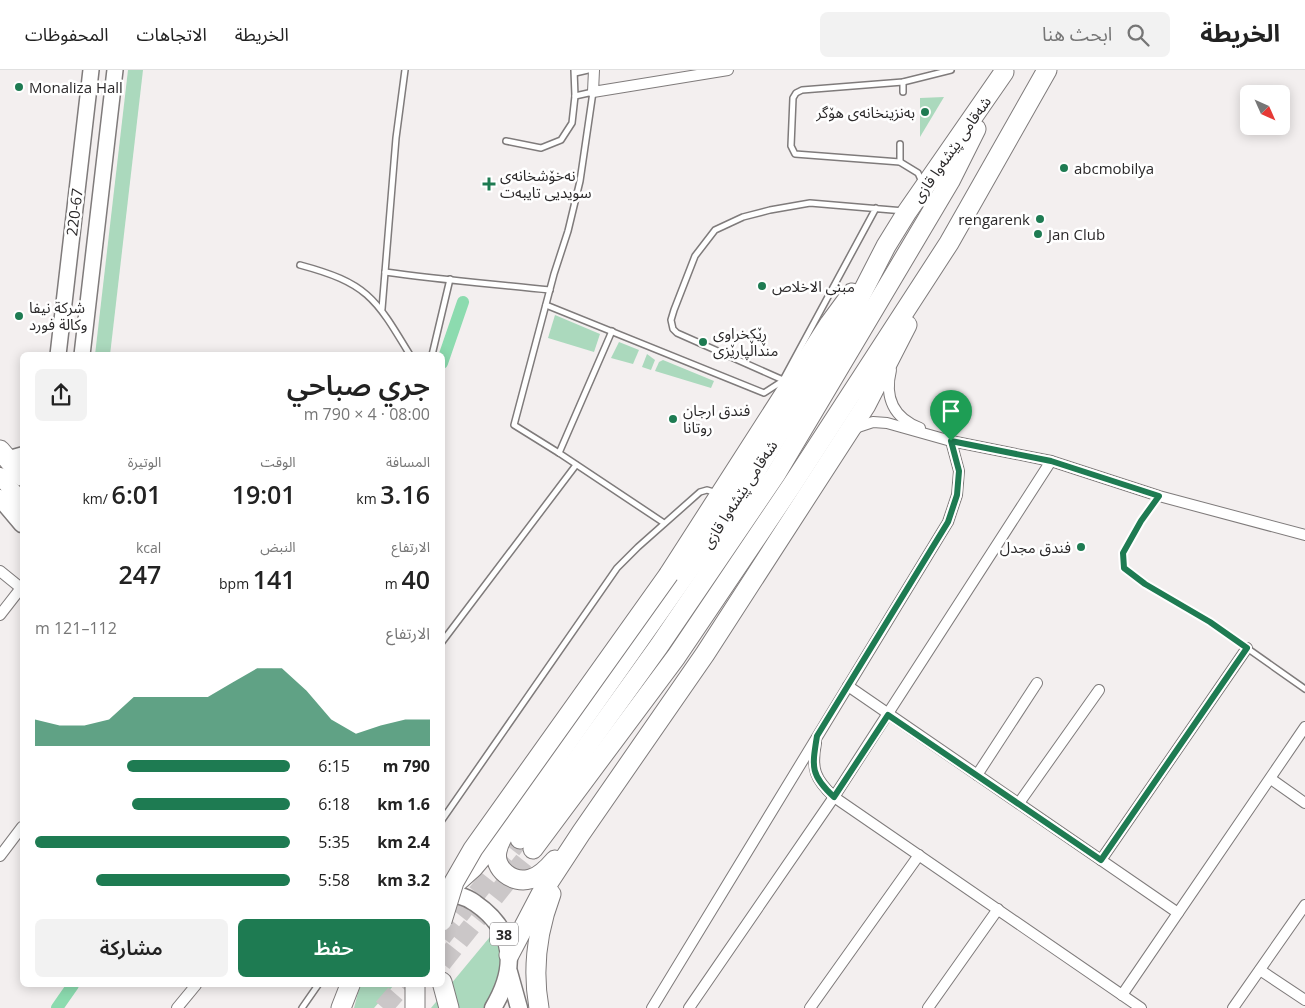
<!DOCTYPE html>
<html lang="ar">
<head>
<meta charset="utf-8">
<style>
  body { margin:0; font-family:"Open Sans","Noto Sans Arabic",sans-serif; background:#f2f2f2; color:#222; direction:rtl; height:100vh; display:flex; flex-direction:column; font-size:19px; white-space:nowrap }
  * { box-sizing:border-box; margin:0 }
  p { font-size:16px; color:#767676 }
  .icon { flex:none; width:28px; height:28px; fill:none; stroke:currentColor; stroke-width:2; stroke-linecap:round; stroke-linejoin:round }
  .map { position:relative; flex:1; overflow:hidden; direction:ltr }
  .drawer { position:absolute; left:20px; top:282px; width:425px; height:635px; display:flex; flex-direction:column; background:#fff; border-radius:8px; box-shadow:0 2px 12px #0003; direction:rtl }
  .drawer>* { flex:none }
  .needle { width:32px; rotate:135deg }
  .buttons { position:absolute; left:1240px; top:15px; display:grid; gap:10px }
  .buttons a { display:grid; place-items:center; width:50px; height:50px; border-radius:8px; background:#fff; box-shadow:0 2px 12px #0003; font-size:25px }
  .pin { position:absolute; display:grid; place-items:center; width:42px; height:42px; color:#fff; margin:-51px -21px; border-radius:50% 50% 50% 0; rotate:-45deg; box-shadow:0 0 5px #0007 }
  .pin .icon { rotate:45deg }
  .round { display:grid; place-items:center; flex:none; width:52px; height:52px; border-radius:8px; background:#f2f2f2 }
  .overview { display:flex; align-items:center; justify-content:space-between; height:85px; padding:0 15px }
  h1 { font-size:28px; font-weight:600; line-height:38px }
  .figures { display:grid; grid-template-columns:repeat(3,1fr); gap:8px; height:85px; padding:5px 15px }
  .figures div { display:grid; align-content:center }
  .figures b { font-size:25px; font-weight:600 }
  .figures small { font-size:14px; font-weight:400 }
  .figures p { font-size:14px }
  .chart { height:140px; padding:10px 15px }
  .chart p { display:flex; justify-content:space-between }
  .chart svg { width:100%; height:90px; margin-top:5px; fill:#1e7b52; opacity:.7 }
  .primary-button { display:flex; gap:10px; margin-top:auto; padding:10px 15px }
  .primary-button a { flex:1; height:58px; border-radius:8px; background:#1e7b52; color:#fff; font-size:20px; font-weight:600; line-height:58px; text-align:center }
  .primary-button a+a { background:#f2f2f2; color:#222 }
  ul { padding:0 15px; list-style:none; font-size:16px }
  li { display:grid; grid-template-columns:80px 60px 1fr; align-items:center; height:38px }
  li i { height:12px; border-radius:6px; background:#1e7b52 }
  header { display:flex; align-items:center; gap:30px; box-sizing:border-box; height:70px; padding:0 25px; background:#fff; border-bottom:1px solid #e0e0e0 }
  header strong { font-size:24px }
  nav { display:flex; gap:28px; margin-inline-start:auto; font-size:18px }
  .search { width:350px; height:45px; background:#f2f2f2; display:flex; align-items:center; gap:12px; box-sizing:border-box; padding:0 18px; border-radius:8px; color:#767676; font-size:19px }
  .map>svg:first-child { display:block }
  .green { fill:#abd9bd }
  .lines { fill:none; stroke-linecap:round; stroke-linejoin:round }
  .canal { stroke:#8cdbaf; stroke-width:12 }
  .highway-tunnel { stroke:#cbc7c8; stroke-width:19; stroke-dasharray:19 9; stroke-linecap:butt }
  .lane-casing { stroke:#7f7b7b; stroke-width:8 }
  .street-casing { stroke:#7f7b7b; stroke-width:12 }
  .secondary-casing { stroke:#7f7b7b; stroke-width:18 }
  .primary-casing { stroke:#7f7b7b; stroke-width:19 }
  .highway-casing { stroke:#7f7b7b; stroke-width:21 }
  .lane { stroke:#fff; stroke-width:5 }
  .street { stroke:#fff; stroke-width:10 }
  .secondary { stroke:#fff; stroke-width:15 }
  .primary { stroke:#fff; stroke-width:16 }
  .highway { stroke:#fff; stroke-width:19 }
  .highway-bridge-casing { stroke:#7f7b7b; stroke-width:21; stroke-linecap:butt }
  .highway-bridge { stroke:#fff; stroke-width:19 }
  .route-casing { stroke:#fff; stroke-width:10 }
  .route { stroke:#1e7b52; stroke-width:6 }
  .poi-dot { fill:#1e7b52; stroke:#fff; stroke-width:2 }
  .labels { text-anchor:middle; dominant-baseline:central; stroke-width:5; stroke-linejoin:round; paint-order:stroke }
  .shield { fill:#fff; stroke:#6b696a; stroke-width:1 }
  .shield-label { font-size:14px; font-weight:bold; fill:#2b292a }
  .poi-label { font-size:15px; fill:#2b292a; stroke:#fff; text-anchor:start }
  .street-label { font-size:15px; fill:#2b292a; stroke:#fff }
</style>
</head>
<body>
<header>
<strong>الخريطة</strong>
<div class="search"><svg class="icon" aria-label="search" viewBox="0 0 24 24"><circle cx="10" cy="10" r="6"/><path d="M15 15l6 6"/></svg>ابحث هنا</div>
<nav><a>الخريطة</a><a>الاتجاهات</a><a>المحفوظات</a></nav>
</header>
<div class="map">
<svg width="1305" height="938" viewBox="0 0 1305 938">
  <rect width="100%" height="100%" fill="#f3efef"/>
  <g class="green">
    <path d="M128 0H143L110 285H95Z"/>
    <path d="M944 27 920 67V28Z"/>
    <path d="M555 245 600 264 594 282 548 268Z"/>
    <path d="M619 272 639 280 633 294 611 288Z"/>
    <path d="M647 284 655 290 651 300 642 297Z"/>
    <path d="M663 290 714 311 711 318 655 301 659 292Z"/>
    <path d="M494 862C496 866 500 872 501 877 505 895 495 924 484 938H431Z"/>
    <path d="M360 915H394L374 938H354Z"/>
  </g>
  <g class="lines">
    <g class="canal">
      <path d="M442 293 463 232"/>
      <path d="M57 938 73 915"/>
    </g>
    <g class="highway-tunnel">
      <path d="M442 867 520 769"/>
      <path d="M442 893 533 779"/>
      <path d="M383 938 403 915"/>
    </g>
    <defs>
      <g id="lane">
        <path d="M575 3 588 0"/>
        <path d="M903 12V22"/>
        <path d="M506 71 541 78 561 70 572 53 575 26 574 0"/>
        <path d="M900 92V74"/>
        <path d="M922 112 918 103 900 92 795 84 791 76 793 28 796 23 802 20 903 12 951 0"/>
        <path d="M876 138 783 310 677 263 673 259 671 250 674 240 695 186 715 160 743 147 770 140 810 133 904 141"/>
        <path d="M300 195C367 213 375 227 410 285"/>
        <path d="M385 202C440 210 495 214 550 220"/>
        <path d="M546 235 764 323 784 310"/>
        <path d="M382 239 396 68 405 0"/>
        <path d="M612 261 559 383 664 453"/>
        <path d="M432 285 450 209"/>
        <path d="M559 383 514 355 554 204 568 161 580 111 593 22 575 26"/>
        <path d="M1159 426 1141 451 1123 483 1124 498 1145 514 1210 552 1305 619"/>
        <path d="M442 572 576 395"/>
        <path d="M442 750 617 498 638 477 700 422 707 420 717 423"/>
        <path d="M302 938 318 915"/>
      </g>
      <g id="street">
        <path d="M594 0 593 22 728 0"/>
        <path d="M891 300C884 328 894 348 920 358"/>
        <path d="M853 361 858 357 873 352 887 353 951 371 1051 391 1159 426 1305 465"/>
        <path d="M0 501 21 518 0 545"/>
        <path d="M848 616 1178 843"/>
        <path d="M816 673C811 699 815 709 834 727L1141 938"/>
        <path d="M977 705 1037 613"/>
        <path d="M1271 709 1305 733"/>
        <path d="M1019 733 1099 620"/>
        <path d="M0 786 22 757"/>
        <path d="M1101 790 1247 578"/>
        <path d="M1260 900 1305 930"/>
        <path d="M1122 925 1305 657"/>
        <path d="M177 938 196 915"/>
        <path d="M652 938 948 452 957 425 959 401 951 371"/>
        <path d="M689 938 834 727 1051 391"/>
        <path d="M810 938 919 785"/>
        <path d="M928 938 998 839"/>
        <path d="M1233 938 1305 835"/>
      </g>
      <g id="secondary">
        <path d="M58 285 91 0"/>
        <path d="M82 285 115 0"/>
        <path d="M8 389 22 385"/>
      </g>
      <g id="primary">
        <path d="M0 406 22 432"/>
        <path d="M0 428 22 454"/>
        <path d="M442 826C453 822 467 827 475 833 516 861 517 898 493 938"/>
        <path d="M509 902 519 938"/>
      </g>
      <g id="highway">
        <path d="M0 380 22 406"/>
        <path d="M669 504 830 253 852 223"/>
        <path d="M503 766C500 771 498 776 497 781 493 799 513 814 530 809 540 807 549 797 555 790"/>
        <path d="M520 769 659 576 776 404 950 111 976 59"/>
        <path d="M533 779 676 587 792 415 949 173 1047 0"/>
        <path d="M454 815 473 798 508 756 740 427 847 252 886 176 907 142 1004 2"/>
        <path d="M509 885 541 824 581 763 705 584 866 335 907 255"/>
        <path d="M442 912 449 938"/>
        <path d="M341 938 350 915"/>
        <path d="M539 938C532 899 537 861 551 824"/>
      </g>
    </defs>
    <use href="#lane" class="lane-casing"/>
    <use href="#street" class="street-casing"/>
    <use href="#secondary" class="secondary-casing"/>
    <use href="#primary" class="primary-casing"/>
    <use href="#highway" class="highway-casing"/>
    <use href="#lane" class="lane"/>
    <use href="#street" class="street"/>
    <use href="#secondary" class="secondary"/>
    <use href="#primary" class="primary"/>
    <use href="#highway" class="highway"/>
    <defs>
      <g id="highway-bridge">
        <path d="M442 851 454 812 473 779 669 504"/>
        <path d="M415 915V938"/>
      </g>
    </defs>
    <use href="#highway-bridge" class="highway-bridge-casing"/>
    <use href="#highway-bridge" class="highway-bridge"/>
  </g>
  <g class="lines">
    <defs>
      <path id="route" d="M951 371 1051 391 1159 426 1141 451 1123 483 1124 498 1145 514 1210 552 1247 578 1101 790 888 645 834 727C810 705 812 697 817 666L948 452 957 425 959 401Z"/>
    </defs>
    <use href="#route" class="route-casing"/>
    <use href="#route" class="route"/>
  </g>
  <g class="poi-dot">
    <circle cx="19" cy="17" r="5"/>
    <circle cx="925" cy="42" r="5"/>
    <circle cx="1064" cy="98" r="5"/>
    <path d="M486.5 106.5h5v5h5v5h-5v5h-5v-5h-5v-5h5z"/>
    <circle cx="1040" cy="149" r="5"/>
    <circle cx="1038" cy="164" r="5"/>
    <circle cx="762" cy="216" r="5"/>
    <circle cx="19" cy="246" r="5"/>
    <circle cx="703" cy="272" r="5"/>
    <circle cx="673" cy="349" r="5"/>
    <circle cx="1081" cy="477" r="5"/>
  </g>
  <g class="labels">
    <rect class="shield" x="490" y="852.5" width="28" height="23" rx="4"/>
    <g class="shield-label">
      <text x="504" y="864">38</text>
    </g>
    <g class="poi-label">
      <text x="29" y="17">Monaliza Hall</text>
      <text x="915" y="42" text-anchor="end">بەنزینخانەی هۆگر</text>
      <text x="1074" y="98">abcmobilya</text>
      <text x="500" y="105">نەخۆشخانەی<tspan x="500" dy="17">سویدیی تایبەت</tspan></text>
      <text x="1030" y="149" text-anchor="end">rengarenk</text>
      <text x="1048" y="164">Jan Club</text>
      <text x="772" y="216">مبنى الاخلاص</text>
      <text x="29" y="237">شركة نيفا<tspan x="29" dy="17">وكالة فورد</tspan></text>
      <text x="713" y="263">ڕێکخراوی<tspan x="713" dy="17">منداڵپارێزی</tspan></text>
      <text x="683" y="340">فندق ارجان<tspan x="683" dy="17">روتانا</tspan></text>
      <text x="1071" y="477" text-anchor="end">فندق مجدل</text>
    </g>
    <g class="street-label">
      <text transform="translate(951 79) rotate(-55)">شەقامی پێشەوا قازی</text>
      <text transform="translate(74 142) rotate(-83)">220-67</text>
      <text transform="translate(739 424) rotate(-57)">شەقامی پێشەوا قازی</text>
    </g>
  </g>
</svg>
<div class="buttons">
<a><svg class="needle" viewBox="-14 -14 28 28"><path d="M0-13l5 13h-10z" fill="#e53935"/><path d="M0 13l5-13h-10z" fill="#767676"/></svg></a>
</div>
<div class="pin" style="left:951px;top:371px;background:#1e9e55"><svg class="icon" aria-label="arrive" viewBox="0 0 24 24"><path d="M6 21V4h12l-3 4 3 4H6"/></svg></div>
<section class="drawer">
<div class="overview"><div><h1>جري صباحي</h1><p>08:00 · 4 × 790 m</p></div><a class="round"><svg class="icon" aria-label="share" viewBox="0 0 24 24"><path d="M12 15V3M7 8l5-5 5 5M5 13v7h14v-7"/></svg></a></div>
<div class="figures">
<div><p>المسافة</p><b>3.16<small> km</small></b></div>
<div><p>الوقت</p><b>19:01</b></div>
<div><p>الوتيرة</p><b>6:01<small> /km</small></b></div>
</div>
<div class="figures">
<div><p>الارتفاع</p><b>40<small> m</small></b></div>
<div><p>النبض</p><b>141<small> bpm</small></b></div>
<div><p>kcal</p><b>247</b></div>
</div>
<div class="chart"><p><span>الارتفاع</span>112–121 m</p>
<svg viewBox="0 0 160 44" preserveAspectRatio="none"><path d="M0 44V31L10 34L20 34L30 31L40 20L50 20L60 20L70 20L80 13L90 6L100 6L110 17L120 31L130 38L140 34L150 31L160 31V44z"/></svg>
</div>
<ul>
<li><b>790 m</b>6:15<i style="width:64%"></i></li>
<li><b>1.6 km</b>6:18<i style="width:62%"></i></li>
<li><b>2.4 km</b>5:35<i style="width:100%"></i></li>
<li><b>3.2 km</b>5:58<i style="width:76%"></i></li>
</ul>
<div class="primary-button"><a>حفظ</a><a>مشاركة</a></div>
</section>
</div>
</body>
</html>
